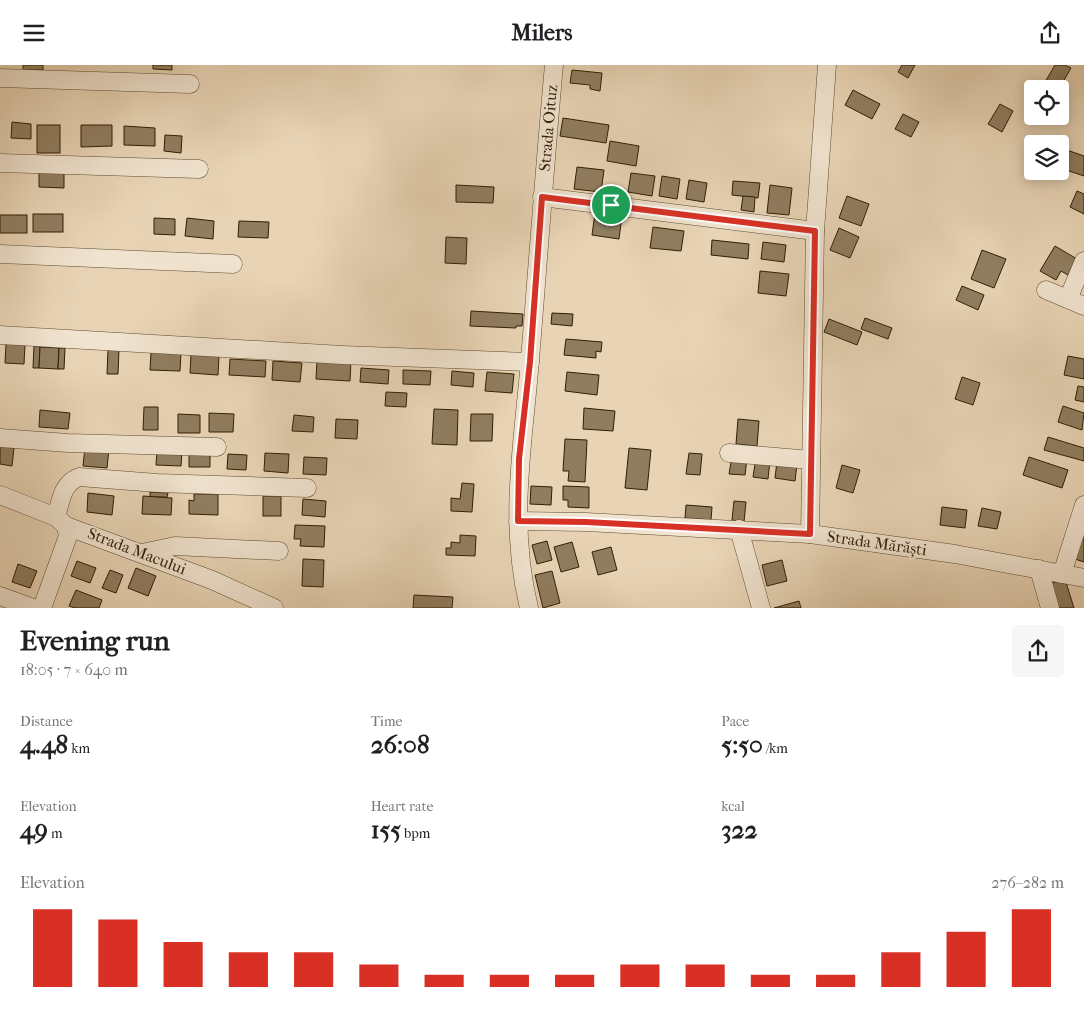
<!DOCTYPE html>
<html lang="en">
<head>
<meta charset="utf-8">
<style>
  body { margin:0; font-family:"IM FELL French Canon",serif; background:#f6f6f6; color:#202124; height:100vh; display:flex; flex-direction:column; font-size:19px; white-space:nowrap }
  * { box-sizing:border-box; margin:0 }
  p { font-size:16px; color:#757577 }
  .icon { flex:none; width:28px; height:28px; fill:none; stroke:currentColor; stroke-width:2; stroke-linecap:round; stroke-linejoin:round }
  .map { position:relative; height:543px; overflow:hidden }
  .drawer { display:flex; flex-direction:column; background:#fff; flex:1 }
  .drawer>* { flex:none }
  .controls { position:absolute; left:1024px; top:15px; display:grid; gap:10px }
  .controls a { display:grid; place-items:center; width:45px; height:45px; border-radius:5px; background:#fff; box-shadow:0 2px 12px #0003; font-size:25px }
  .pin { position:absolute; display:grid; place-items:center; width:42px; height:42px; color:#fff; margin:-21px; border:2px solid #fff; border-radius:50%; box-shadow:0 1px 5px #0007 }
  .round { display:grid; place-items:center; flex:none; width:52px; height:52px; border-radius:5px; background:#f6f6f6 }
  .head { display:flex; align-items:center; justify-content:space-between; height:85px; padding:0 20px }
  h1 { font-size:28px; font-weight:800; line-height:38px }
  .figures { display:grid; grid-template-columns:repeat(3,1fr); gap:8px; height:85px; padding:5px 20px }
  .figures div { display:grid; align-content:center }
  .figures b { font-size:25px; font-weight:800 }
  .figures small { font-size:14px; font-weight:400 }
  .figures p { font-size:14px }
  .chart { height:140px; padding:10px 20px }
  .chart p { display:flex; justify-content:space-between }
  .chart svg { width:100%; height:90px; margin-top:5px; stroke:#d93025; stroke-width:6 }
  header { display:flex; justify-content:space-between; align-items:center; height:65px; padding:0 20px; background:#fff; font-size:22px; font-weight:800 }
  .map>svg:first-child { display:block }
  .building { fill:#907d60; stroke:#301e03 }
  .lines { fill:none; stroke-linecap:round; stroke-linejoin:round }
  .minor-casing { stroke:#5e4c30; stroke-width:19 }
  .minor { stroke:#f0e3cf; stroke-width:18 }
  .route-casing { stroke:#fff; stroke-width:10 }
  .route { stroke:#d93025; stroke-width:6 }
  .labels { text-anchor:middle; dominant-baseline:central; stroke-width:4; stroke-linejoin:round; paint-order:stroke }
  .street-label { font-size:16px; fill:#301e03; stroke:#f0e3cf }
</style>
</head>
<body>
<header><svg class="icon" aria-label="menu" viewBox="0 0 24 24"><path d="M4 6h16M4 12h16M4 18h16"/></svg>Milers<svg class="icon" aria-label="share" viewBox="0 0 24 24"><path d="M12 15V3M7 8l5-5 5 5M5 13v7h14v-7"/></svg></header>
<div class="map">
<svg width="1084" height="543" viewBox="0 0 1084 543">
  <rect width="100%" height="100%" fill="#e8d4b5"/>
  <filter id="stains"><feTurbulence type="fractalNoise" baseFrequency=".004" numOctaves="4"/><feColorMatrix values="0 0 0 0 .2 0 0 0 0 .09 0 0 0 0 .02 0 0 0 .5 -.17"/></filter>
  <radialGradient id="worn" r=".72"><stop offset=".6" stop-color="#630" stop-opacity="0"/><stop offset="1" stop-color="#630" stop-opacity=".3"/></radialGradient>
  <g class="building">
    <rect x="23" y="0" width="20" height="5"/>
    <path d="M153 0H172V5L153 4Z"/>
    <path d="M902 0H915L908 13 898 7Z"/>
    <path d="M1055 0H1065L1071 3 1059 24H1041Z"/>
    <path d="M572 5 602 8 600 26 590 24V20L570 18Z"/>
    <path d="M853 25 880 39 872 54 845 40Z"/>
    <path d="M1000 39 1013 46 1002 67 988 59Z"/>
    <path d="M903 49 919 57 911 72 895 64Z"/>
    <path d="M563 53 609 60 606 78 560 71Z"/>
    <path d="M12 57 31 59V74L11 73Z"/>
    <rect x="37" y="60" width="23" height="28"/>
    <path d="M81 60H112V81L81 82Z"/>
    <path d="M124 61 155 63V81L124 80Z"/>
    <path d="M165 70 182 71 181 88 164 86Z"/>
    <path d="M610 76 639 81 636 101 607 96Z"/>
    <path d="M1061 83 1084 91V111L1060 103Z"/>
    <path d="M577 102 604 105 601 127 574 124Z"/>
    <path d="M39 106H64V123L39 122Z"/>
    <path d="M631 108 655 111 652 131 628 127Z"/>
    <path d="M662 111 680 114 677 134 659 131Z"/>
    <path d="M689 115 707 118 704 137 686 134Z"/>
    <path d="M733 116 760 118 758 133 732 130Z"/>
    <path d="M456 120 494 122 493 138 456 137Z"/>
    <path d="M770 120 792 123 789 150 767 148Z"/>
    <path d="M1077 126 1084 129V149L1070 142Z"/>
    <path d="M743 131 755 132 754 147 741 145Z"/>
    <path d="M847 131 869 139 861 161 839 153Z"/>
    <path d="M595 148 622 151 619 174 592 170Z"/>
    <rect x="33" y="149" width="30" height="18"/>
    <rect x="0" y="150" width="27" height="18"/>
    <path d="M154 153 175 154V170L154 169Z"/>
    <path d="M187 153 214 156 213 174 185 171Z"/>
    <path d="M239 156 269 157 268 173 238 172Z"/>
    <path d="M653 162 684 166 681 186 650 183Z"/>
    <path d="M839 163 859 172 850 193 830 185Z"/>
    <path d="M446 172 467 173 466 199 445 198Z"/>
    <path d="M712 175 749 179 748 194 711 190Z"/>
    <path d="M763 177 786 180 784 197 761 194Z"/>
    <path d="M1055 181 1077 194 1068 210 1061 206 1056 215 1040 206Z"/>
    <path d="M982 185 1006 194 994 223 971 214Z"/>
    <path d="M760 206 789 209 786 231 758 228Z"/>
    <path d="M962 221 984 230 978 245 956 235Z"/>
    <path d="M471 246 523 249 522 261H516V263L470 261Z"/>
    <path d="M552 248 573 249 572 261 551 259Z"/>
    <path d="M865 253 892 263 888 274 861 264Z"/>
    <path d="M829 254 862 267 857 280 824 267Z"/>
    <path d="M566 274 602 277 601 287 596 286V293L564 290Z"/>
    <path d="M6 279 25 280 24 299 5 298Z"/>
    <path d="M34 281 40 282 39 303H33Z"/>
    <path d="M40 282 59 283 58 304 39 303Z"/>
    <path d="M59 283H65L64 304H58Z"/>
    <path d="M108 284H119L118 309H107Z"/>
    <path d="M151 287 181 288 180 306 150 305Z"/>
    <path d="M191 289 219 291 218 310 190 308Z"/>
    <path d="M1068 291 1084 294V314L1064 310Z"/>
    <path d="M230 294 266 296 265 312 229 310Z"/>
    <path d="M317 295 351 296 350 316 316 314Z"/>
    <path d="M273 296 302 298 300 317 272 315Z"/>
    <path d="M361 303 389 305 388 319 360 317Z"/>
    <path d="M403 305 431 306 430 320 403 319Z"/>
    <path d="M452 306 474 308 473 322 451 320Z"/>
    <path d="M487 307 514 309 512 328 485 326Z"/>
    <path d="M567 307 599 310 597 330 565 326Z"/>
    <path d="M962 312 980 318 973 340 955 334Z"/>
    <path d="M1078 321 1084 322V337L1075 335Z"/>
    <path d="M386 327 407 328 406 342 385 341Z"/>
    <path d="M1063 341 1084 348 1082 365 1058 357Z"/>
    <path d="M144 342H158V365H143Z"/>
    <path d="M584 343 615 346 613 366 583 364Z"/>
    <path d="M434 344 458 345 457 380 432 379Z"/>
    <path d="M40 345 70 348 68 364 39 362Z"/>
    <path d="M209 348 234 349 233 367H209Z"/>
    <path d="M178 349 200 350V368H178Z"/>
    <path d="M471 349H493L492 376H470Z"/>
    <path d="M294 350 314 352 313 367 292 366Z"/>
    <path d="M336 354 358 355 357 374 335 373Z"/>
    <path d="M738 354 759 356 757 381 736 379Z"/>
    <path d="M1048 372 1084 383V396L1044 385Z"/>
    <path d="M565 374 587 375 585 417 568 416 569 406H563Z"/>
    <path d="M0 381 14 383 12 401 0 399Z"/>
    <path d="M85 382 109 384 107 403 83 401Z"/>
    <path d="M629 383 651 385 647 425 625 423Z"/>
    <path d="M157 385 182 386 181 401 156 400Z"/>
    <path d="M210 385V402H189V386Z"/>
    <path d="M265 388 289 389 288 408 264 406Z"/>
    <path d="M689 388 702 389 700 410 686 409Z"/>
    <path d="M228 389 247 390 246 405 227 404Z"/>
    <path d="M732 391 747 393 745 410 729 409Z"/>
    <path d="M304 392 327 393 326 410 303 409Z"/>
    <path d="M1029 392 1068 405 1062 423 1023 410Z"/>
    <path d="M756 393 770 395 768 414 753 412Z"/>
    <path d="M777 396 797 399 795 416 775 413Z"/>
    <path d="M842 400 860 405 853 428 836 423Z"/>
    <path d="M462 418 474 419 472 447 451 446V433L460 434Z"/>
    <path d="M531 421 552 422 551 440 530 439Z"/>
    <path d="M563 421 589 422V443L568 442V435H563Z"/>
    <path d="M150 427 168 428 167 432H150Z"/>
    <path d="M88 428 114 431 112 450 87 447Z"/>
    <path d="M194 429H218V450L189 449V435L194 436Z"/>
    <path d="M143 431 172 433 171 450 142 449Z"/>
    <rect x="263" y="431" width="18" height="20"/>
    <path d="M303 434 326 436 325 452 302 450Z"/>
    <path d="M734 436 746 437 744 457 732 455Z"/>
    <path d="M686 440 712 442 711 455 685 453Z"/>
    <path d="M942 442 967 445 965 463 940 460Z"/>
    <path d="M982 443 1001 447 997 464 978 461Z"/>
    <path d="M295 460 325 461 324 482 300 481 301 474H294Z"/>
    <path d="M1084 467V497L1075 494Z"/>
    <path d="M460 470 476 471 475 491 446 490V483H451V477L460 478Z"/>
    <path d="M547 476 552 495 537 499 532 480Z"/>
    <path d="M572 477 579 502 561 507 554 482Z"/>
    <path d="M611 482 617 505 598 510 592 487Z"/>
    <path d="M303 494 324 495 323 522 302 521Z"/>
    <path d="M782 495 787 516 767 521 762 500Z"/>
    <path d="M77 496 96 503 90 518 71 511Z"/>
    <path d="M18 499 37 506 30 523 12 517Z"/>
    <path d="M136 503 156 511 148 531 128 523Z"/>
    <path d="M110 505 123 510 116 528 102 523Z"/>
    <path d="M552 506 560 538 543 543 535 510Z"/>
    <path d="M1065 514 1074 543H1056L1049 519Z"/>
    <path d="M76 525 102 535 99 543H75L69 541Z"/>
    <path d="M414 530 453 532 452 543H413Z"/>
    <path d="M799 536 801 543H774Z"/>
  </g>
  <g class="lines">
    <defs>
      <g id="minor">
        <path d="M0 13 190 19"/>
        <path d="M0 98 199 104"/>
        <path d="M542 132 815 166"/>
        <path d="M0 189 233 199"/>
        <path d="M1046 225 1084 241"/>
        <path d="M1068 234 1084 196"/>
        <path d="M0 270 342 290 530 297"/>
        <path d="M0 373 68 378 217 382"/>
        <path d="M729 388 811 395"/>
        <path d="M0 430 56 452 66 461 212 515 274 543"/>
        <path d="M56 452C61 435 62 419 79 412L157 418 307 423"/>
        <path d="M518 456 586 457 810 469 955 489 1084 513"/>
        <path d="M739 464 761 543"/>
        <path d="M810 469 815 166 827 0"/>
        <path d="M142 488 175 481 279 486"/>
        <path d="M1039 504 1050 543"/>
        <path d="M1062 509 1084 440"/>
        <path d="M0 531 33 543"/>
        <path d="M42 543 68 471 66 461"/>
        <path d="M529 543C508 457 523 381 530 295 538 196 545 98 554 0"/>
      </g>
    </defs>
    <use href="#minor" class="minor-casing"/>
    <use href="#minor" class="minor"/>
  </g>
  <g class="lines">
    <defs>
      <path id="route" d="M542 132 815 166 810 469 586 457 518 456 519 394 530 297Z"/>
    </defs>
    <use href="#route" class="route-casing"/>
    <use href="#route" class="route"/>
  </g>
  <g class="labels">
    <g class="street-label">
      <text transform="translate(548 63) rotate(-85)">Strada Oituz</text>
      <text transform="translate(877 478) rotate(8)">Strada Mărăști</text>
      <text transform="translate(137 486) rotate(21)">Strada Macului</text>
    </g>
  </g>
  <rect width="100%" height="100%" filter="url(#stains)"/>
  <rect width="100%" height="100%" fill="url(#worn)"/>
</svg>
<div class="controls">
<a><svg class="icon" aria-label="locate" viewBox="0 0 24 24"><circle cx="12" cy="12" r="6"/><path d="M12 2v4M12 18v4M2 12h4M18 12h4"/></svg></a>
<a><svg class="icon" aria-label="layers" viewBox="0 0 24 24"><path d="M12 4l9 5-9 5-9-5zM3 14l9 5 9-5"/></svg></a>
</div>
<div class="pin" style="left:611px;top:140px;background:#1e9e55"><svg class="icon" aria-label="arrive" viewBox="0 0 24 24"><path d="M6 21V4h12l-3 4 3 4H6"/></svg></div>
</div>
<section class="drawer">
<div class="head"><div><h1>Evening run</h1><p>18:05 · 7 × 640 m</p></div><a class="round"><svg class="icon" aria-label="share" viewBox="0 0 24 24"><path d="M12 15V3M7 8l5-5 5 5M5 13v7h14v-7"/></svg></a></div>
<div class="figures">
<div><p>Distance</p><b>4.48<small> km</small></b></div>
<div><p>Time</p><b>26:08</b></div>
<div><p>Pace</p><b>5:50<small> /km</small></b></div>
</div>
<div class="figures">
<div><p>Elevation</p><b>49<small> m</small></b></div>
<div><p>Heart rate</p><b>155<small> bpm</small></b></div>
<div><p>kcal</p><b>322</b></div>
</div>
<div class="chart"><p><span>Elevation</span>276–282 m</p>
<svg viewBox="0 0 160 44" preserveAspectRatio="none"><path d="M5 44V6M15 44V11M25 44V22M35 44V27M45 44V27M55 44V33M65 44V38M75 44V38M85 44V38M95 44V33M105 44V33M115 44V38M125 44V38M135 44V27M145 44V17M155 44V6"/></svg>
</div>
</section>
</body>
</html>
